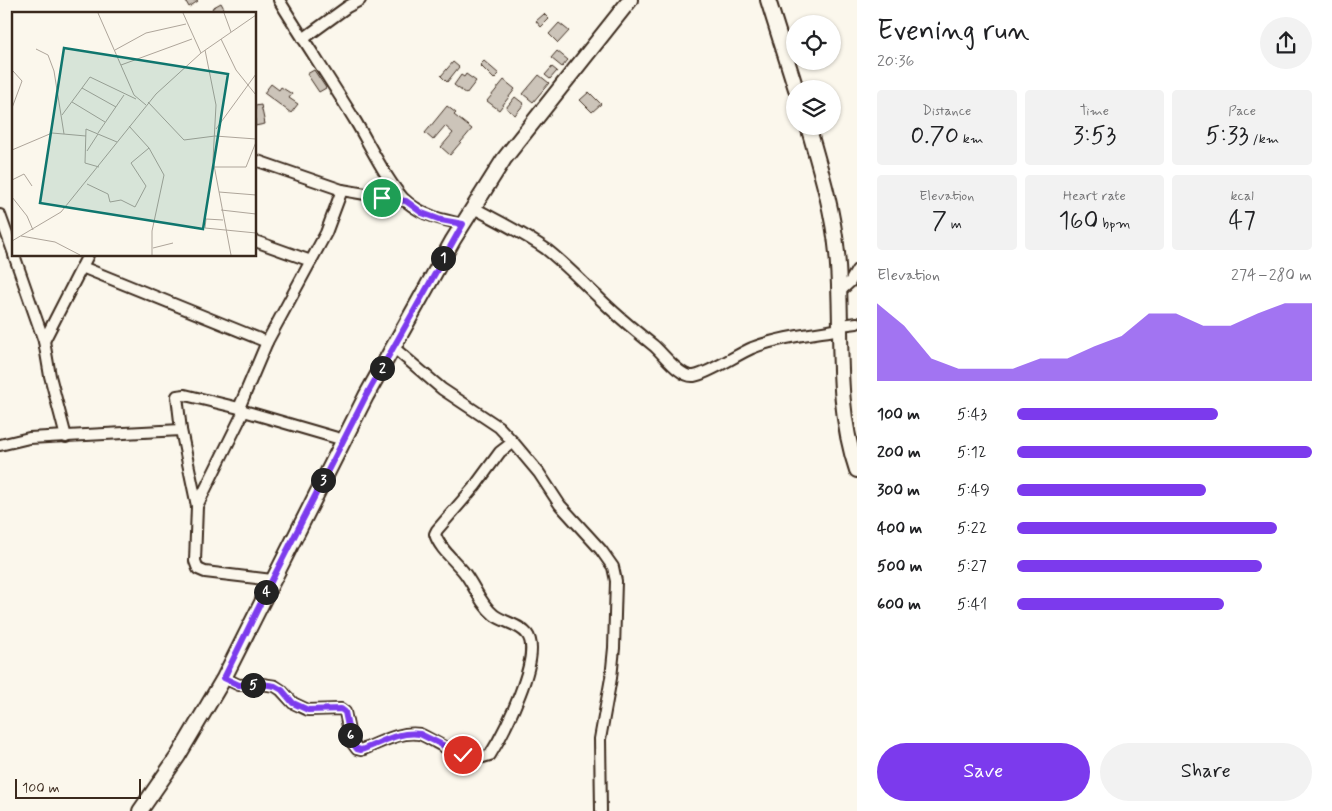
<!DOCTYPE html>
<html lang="en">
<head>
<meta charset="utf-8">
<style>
  body { margin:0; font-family:Mynerve,sans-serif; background:#f2f2f2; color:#202124; height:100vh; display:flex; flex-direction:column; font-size:19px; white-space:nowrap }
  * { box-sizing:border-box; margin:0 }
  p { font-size:16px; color:#757577 }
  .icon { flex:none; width:28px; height:28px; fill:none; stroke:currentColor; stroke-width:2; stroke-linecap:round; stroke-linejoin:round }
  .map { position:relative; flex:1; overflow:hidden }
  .drawer { display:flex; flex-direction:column; background:#fff; width:475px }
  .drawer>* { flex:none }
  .buttons { position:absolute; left:786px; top:15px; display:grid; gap:10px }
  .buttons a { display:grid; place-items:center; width:55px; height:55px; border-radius:50%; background:#fff; box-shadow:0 1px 4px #0004; font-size:25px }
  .scale { position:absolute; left:15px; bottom:12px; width:126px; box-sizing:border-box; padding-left:5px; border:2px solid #3b2a1e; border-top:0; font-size:14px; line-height:18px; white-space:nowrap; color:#3b2a1e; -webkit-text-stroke:4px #fbf7ec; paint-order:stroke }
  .pin { position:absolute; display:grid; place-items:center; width:42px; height:42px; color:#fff; margin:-21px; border:2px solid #fff; border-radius:50%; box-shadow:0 1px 5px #0007 }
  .km { position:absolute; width:25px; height:25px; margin:-12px; border-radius:50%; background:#222; color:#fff; font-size:14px; line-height:25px; text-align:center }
  .round { display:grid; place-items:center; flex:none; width:52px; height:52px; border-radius:26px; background:#f2f2f2 }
  .head { display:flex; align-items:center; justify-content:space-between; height:85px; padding:0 20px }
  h1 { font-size:28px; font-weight:600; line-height:38px }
  .figures { display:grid; grid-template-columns:repeat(3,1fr); gap:8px; height:85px; padding:5px 20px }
  .figures div { display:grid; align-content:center; border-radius:5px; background:#f2f2f2; text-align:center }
  .figures b { font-size:25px; font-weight:600 }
  .figures small { font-size:14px; font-weight:400 }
  .figures p { font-size:14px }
  .chart { height:140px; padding:10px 20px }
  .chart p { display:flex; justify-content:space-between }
  .chart svg { width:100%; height:90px; margin-top:5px; fill:#7c3aed; opacity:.7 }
  .primary-button { display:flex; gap:10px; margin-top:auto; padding:10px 20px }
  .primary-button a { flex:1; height:58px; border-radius:30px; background:#7c3aed; color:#fff; font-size:20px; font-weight:600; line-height:58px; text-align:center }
  .primary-button a+a { background:#f2f2f2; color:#202124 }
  ul { padding:0 20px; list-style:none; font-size:16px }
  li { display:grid; grid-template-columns:80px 60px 1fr; align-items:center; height:38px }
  li i { height:12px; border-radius:6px; background:#7c3aed }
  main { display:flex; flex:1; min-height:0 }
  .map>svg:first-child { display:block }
  .building { fill:#ccc4b9; stroke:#3b2a1e }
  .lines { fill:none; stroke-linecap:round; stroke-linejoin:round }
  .street-casing { stroke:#3b2a1e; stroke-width:14 }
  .secondary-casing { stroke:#3b2a1e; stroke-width:18 }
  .street { stroke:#fbf7ec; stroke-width:10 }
  .secondary { stroke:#fbf7ec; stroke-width:14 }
  .route-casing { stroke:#fff; stroke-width:10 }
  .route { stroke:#7c3aed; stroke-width:6 }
  .inset-road { fill:none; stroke:#aea59a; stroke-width:1 }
  .view { fill:#0f766e; fill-opacity:0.15; stroke:#0f766e; stroke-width:2.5 }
  .inset-edge { fill:none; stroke:#3b2a1e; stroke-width:2.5 }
</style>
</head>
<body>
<main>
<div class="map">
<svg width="857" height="811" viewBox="0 0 857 811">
  <rect width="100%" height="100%" fill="#fbf7ec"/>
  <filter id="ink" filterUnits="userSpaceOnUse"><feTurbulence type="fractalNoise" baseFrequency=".02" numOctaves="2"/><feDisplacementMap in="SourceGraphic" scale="10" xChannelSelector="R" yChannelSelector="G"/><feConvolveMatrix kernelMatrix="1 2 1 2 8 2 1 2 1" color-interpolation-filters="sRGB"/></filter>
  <g filter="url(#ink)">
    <g class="building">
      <path d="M185 0H197L198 1 189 7Z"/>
      <path d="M221 3 227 14H215L212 8Z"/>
      <path d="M544 14 549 19 541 27 536 21Z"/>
      <path d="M559 23 569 31 558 43 549 34Z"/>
      <path d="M557 51 568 60 562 67 551 58Z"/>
      <path d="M484 61 499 74 494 79 480 65Z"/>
      <path d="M453 62 459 67 447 82 441 76Z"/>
      <path d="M552 67 557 71 550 79 545 75Z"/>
      <path d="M314 70 326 88 319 92 307 74Z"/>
      <path d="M466 74 476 81 466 94 454 85 461 75 464 77Z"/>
      <path d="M539 75 549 83 533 102 523 94Z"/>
      <path d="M504 80 515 89 499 110 487 101Z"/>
      <path d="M271 84 279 90 281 87 292 94 289 98 298 104 291 113 264 93Z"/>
      <path d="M589 92 601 104 592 112 580 100Z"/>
      <path d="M515 97 524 104 515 115 506 108Z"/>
      <path d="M261 105 265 124 255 126V106Z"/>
      <path d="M447 106 456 113 454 115 472 129 450 155 441 147 453 133 445 126 433 140 425 133Z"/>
    </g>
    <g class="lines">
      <defs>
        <g id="street">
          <path d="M279 0C304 41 331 81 356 122 369 144 390 187 407 202 424 216 443 220 463 224"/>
          <path d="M303 39 347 7 360 0"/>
          <path d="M255 160 342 190 406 201"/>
          <path d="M474 208C498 221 523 233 546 249 564 263 580 280 596 295 614 313 633 329 653 345 663 353 680 378 694 376 708 374 738 354 752 348 780 337 812 334 841 329"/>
          <path d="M0 215 14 254"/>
          <path d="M255 241 311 261"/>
          <path d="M14 255 44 341 50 376 66 437"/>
          <path d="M82 267 267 342"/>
          <path d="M839 292 850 282 857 270"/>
          <path d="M841 325 857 323"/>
          <path d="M44 341 88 255"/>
          <path d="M393 347 442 389 499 427 513 442 539 473 560 505 601 550 613 567 616 581 614 648 611 678 600 739 601 811"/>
          <path d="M239 408 267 342 326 233 342 190"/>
          <path d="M0 445 29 438 181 430"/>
          <path d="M197 506 244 411"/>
          <path d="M272 580 205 572 198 569 195 561 197 506 181 430 177 396 185 395 239 408 244 411 344 440"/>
          <path d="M224 678 239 685 262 684 275 686 281 690 293 703 308 710 341 709 345 712 351 741 357 749 361 750C381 743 398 731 420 734 442 744 466 765 490 755 503 734 544 655 527 634 519 624 503 622 494 615 480 604 474 584 463 571 454 560 439 548 435 534L437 530 475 486 500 452 513 442"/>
        </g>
        <g id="secondary">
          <path d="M768 0 796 89"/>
          <path d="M808 126C820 168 833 210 837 253 844 325 833 400 857 470"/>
          <path d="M140 811 178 756 224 678 366 396 453 240 504 159 630 0"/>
        </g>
      </defs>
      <use href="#street" class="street-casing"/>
      <use href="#secondary" class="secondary-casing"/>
      <use href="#street" class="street"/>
      <use href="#secondary" class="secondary"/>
    </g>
  </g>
  <g class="lines" filter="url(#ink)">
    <defs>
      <path id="route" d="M382 198 406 201 422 213 441 220 463 224 366 396 272 580 224 678 239 685 262 684 275 686 282 690 293 703 308 710 341 709 345 712 351 741 357 749 361 750C381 743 398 731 420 734L463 755"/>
    </defs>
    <use href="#route" class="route-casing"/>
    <use href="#route" class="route"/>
  </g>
  <g transform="translate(12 12)">
    <rect width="244" height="244" fill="#fbf7ec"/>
    <path class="inset-road" d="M86 1 122 83 134 93M171 1 189 41M212 1 219 20M209 27 224 58 244 83M24 37 36 43 42 59 52 122M103 38 134 21 174 12M193 38 204 93 201 148 219 243M109 53 180 27M70 76 78 65 124 87M60 90 93 110M136 90 172 128 203 124M0 96 10 69 1 59M50 103 70 76 104 95M117 114 137 136 152 163 140 219V243M204 117 244 62M86 121 112 83M203 124 244 127M0 138 40 121 74 124M75 139 86 122M87 155 73 151 74 117 105 130M202 155H234L244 130M0 168 12 162 20 174M75 172 96 182 98 190 109 188 123 195 134 174 119 151 137 136M207 180 244 183M0 185 15 204 21 218M209 198 244 202M211 208 194 207 193 216 244 221M9 224 43 230 68 243M0 229 49 200 144 82 189 41 244 3M141 236 161 231"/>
    <path class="view" d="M52 36 216 62 191 217 28 191Z"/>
    <rect width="244" height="244" class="inset-edge"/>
  </g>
</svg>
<div class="buttons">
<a><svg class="icon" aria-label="locate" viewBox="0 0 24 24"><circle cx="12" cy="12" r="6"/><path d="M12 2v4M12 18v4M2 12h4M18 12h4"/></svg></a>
<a><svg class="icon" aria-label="layers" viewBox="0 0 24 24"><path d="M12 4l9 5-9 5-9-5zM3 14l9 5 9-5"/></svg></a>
</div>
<div class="scale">100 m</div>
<div class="pin" style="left:382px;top:198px;background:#1e9e55"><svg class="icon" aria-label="arrive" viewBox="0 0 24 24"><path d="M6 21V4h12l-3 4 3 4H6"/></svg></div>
<div class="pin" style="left:463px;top:755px;background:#d93025"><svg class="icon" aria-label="check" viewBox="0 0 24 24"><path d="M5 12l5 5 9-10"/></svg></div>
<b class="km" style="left:443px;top:258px">1</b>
<b class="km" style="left:382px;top:368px">2</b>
<b class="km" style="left:323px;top:480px">3</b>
<b class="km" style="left:266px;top:592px">4</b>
<b class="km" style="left:253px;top:685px">5</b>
<b class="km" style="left:350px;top:735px">6</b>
</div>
<section class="drawer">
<div class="head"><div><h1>Evening run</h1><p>20:36</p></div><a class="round"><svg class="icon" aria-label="share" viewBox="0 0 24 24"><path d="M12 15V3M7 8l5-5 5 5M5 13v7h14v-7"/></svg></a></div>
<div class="figures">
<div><p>Distance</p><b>0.70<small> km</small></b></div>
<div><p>Time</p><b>3:53</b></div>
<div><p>Pace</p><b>5:33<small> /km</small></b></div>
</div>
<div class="figures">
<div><p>Elevation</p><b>7<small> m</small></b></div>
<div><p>Heart rate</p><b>160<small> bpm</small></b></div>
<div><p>kcal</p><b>47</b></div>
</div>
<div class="chart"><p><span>Elevation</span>274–280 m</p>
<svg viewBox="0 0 160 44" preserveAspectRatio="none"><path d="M0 44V6L10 17L20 33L30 38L40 38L50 38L60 33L70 33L80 27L90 22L100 11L110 11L120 17L130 17L140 11L150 6L160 6V44z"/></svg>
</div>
<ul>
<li><b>100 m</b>5:43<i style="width:68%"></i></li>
<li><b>200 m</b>5:12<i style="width:100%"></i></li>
<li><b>300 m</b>5:49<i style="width:64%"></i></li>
<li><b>400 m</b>5:22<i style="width:88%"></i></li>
<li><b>500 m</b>5:27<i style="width:83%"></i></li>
<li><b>600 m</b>5:41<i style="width:70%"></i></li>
</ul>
<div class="primary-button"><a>Save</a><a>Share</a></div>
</section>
</main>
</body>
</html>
